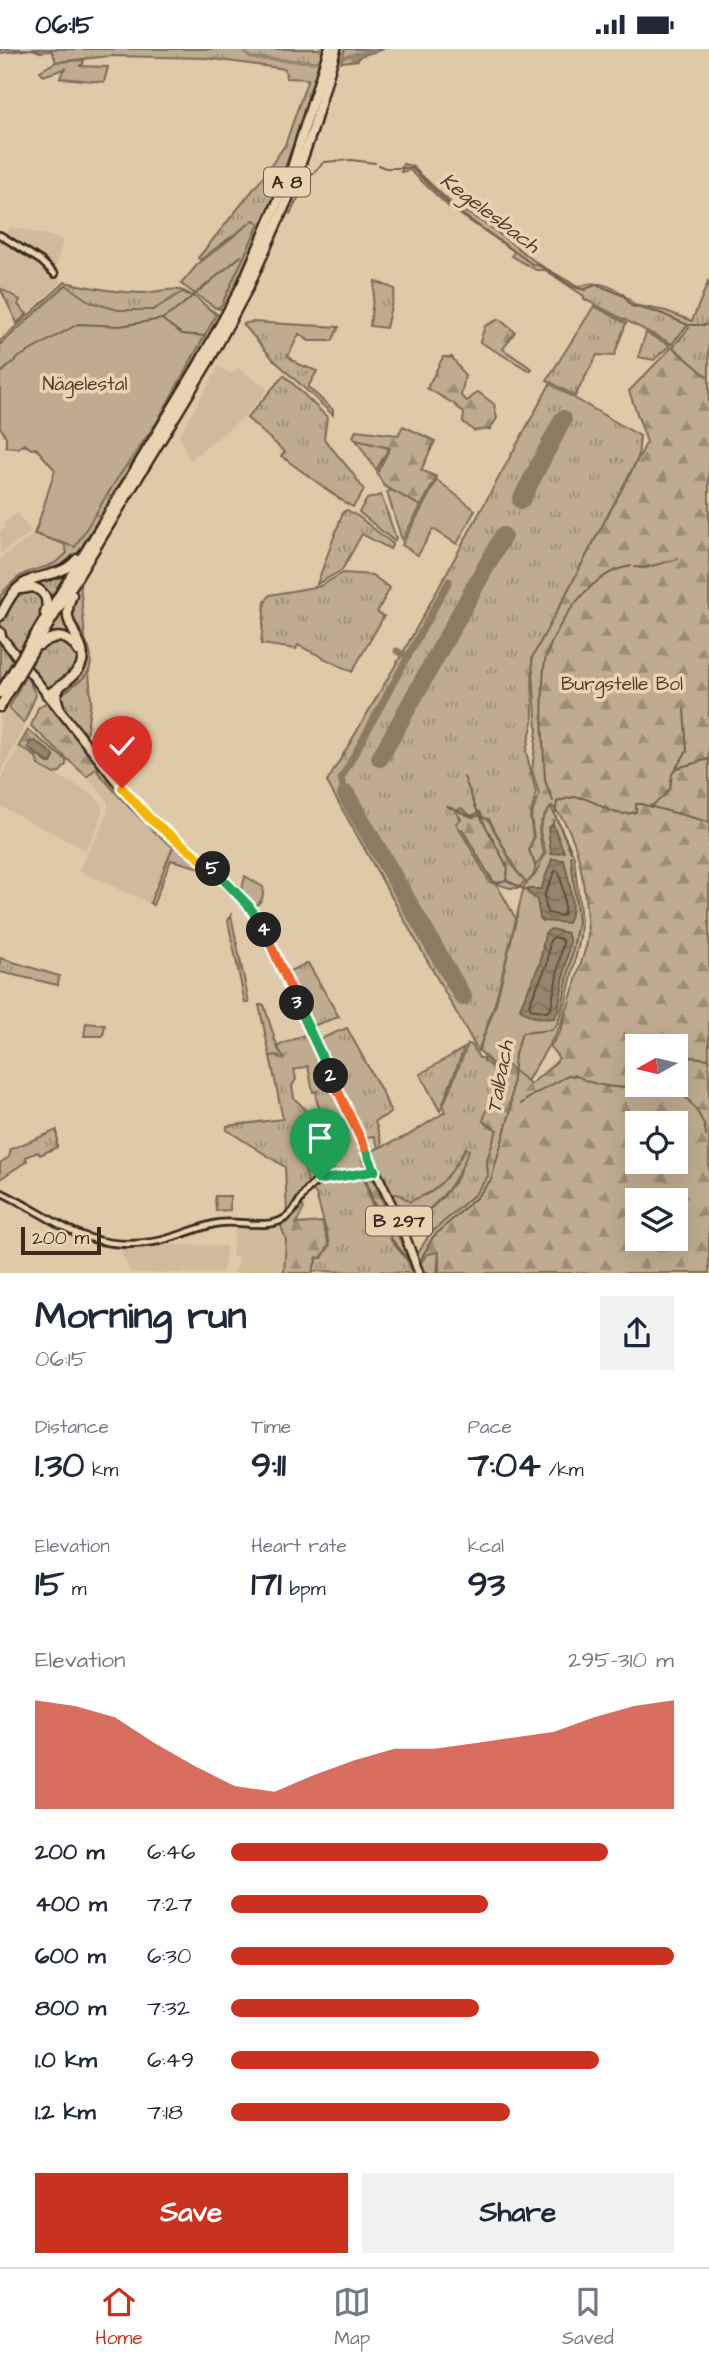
<!DOCTYPE html>
<html lang="en">
<head>
<meta charset="utf-8">
<style>
  body { margin:0; font-family:"Architects Daughter",sans-serif; background:#f2f2f3; color:#1f2937; height:100vh; display:flex; flex-direction:column; font-size:26px; white-space:nowrap }
  * { box-sizing:border-box; margin:0 }
  p { font-size:23px; color:#747a83 }
  .icon { flex:none; width:38px; height:38px; fill:none; stroke:currentColor; stroke-width:2; stroke-linecap:round; stroke-linejoin:round }
  .map { position:relative; height:1224px; overflow:hidden }
  .panel { display:flex; flex-direction:column; background:#fff; flex:1 }
  .panel>* { flex:none }
  .needle { width:46px; rotate:262deg }
  .controls { position:absolute; left:625px; top:985px; display:grid; gap:14px }
  .controls a { display:grid; place-items:center; width:63px; height:63px; border-radius:0px; background:#fff; box-shadow:0 7px 28px #0002; font-size:35px }
  .scale { position:absolute; left:21px; bottom:18px; width:80px; box-sizing:border-box; padding-left:7px; border:4px solid #3b2a1e; border-top:0; font-size:19px; line-height:24px; white-space:nowrap; color:#3b2a1e; -webkit-text-stroke:5px #e8d4b2; paint-order:stroke }
  .pin { position:absolute; display:grid; place-items:center; width:60px; height:60px; color:#fff; margin:-72px -30px; border-radius:50% 50% 50% 0; rotate:-45deg; box-shadow:0 0 7px #0007 }
  .pin .icon { rotate:45deg }
  .km { position:absolute; width:35px; height:35px; margin:-18px; border-radius:50%; background:#222; color:#fff; font-size:19px; line-height:35px; text-align:center }
  .round { display:grid; place-items:center; flex:none; width:74px; height:74px; border-radius:0px; background:#f2f2f3 }
  .headline { display:flex; align-items:center; justify-content:space-between; height:119px; padding:0 35px }
  h1 { font-size:38px; font-weight:700; line-height:52px }
  .figures { display:grid; grid-template-columns:repeat(3,1fr); gap:10px; height:119px; padding:7px 35px }
  .figures div { display:grid; align-content:center }
  .figures b { font-size:35px; font-weight:700 }
  .figures small { font-size:19px; font-weight:400 }
  .figures p { font-size:19px }
  .chart { height:196px; padding:14px 35px }
  .chart p { display:flex; justify-content:space-between }
  .chart svg { width:100%; height:126px; margin-top:7px; fill:#c8321e; opacity:.7 }
  .button { display:flex; gap:14px; margin-top:auto; padding:14px 35px }
  .button a { flex:1; height:80px; border-radius:0px; background:#c8321e; color:#fff; font-size:28px; font-weight:700; line-height:80px; text-align:center }
  .button a+a { background:#f2f2f3; color:#1f2937 }
  ul { padding:0 35px; list-style:none; font-size:23px }
  li { display:grid; grid-template-columns:112px 84px 1fr; align-items:center; height:52px }
  li i { height:18px; border-radius:9px; background:#c8321e }
  .status { display:flex; justify-content:space-between; align-items:center; height:49px; padding:0 35px; background:#fff; direction:ltr }
  .status svg { height:19px; fill:currentColor }
  .menu { display:flex; justify-content:space-around; align-items:center; height:98px; border-top:2px solid #e0e1e3; background:#fff; font-size:19px; color:#747a83 }
  .menu a { display:grid; justify-items:center; gap:4px }
  .menu .on { color:#c8321e }
  .map>svg:first-child { display:block }
  .built { fill:#cfbb9c }
  .grass { fill:url(#grass-tufts); stroke:#7d6b57; stroke-width:2 }
  .forest { fill:url(#forest-firs); stroke:#7d6b57; stroke-width:2; fill-rule:evenodd }
  .green { fill:#bfac90; stroke:#7d6b57; stroke-width:2 }
  .water { fill:url(#water-waves); stroke:#72604d; stroke-width:2 }
  .lines { fill:none; stroke-linecap:round; stroke-linejoin:round }
  .shore { stroke:#604e3d; stroke-width:2 }
  .stream { stroke:#72604d; stroke-width:2 }
  .canal { stroke:#97846c; stroke-width:3.5 }
  .river { stroke:#97846c; stroke-width:4.5 }
  .taxiway { stroke:#8c7a64; stroke-width:7 }
  .runway { stroke:#8c7a64; stroke-width:18 }
  .minor-casing { stroke:#3b2a1e; stroke-width:10 }
  .major-casing { stroke:#3b2a1e; stroke-width:12 }
  .highway-casing { stroke:#3b2a1e; stroke-width:13 }
  .minor { stroke:#e8d4b2; stroke-width:4.5 }
  .major { stroke:#e8d4b2; stroke-width:7 }
  .highway { stroke:#e8d4b2; stroke-width:8 }
  .highway-bridge-casing { stroke:#3b2a1e; stroke-width:13; stroke-linecap:butt }
  .highway-bridge { stroke:#e8d4b2; stroke-width:8 }
  .split-1-casing { stroke:#fff; stroke-width:14 }
  .split-2-casing { stroke:#fff; stroke-width:14 }
  .split-3-casing { stroke:#fff; stroke-width:14 }
  .split-4-casing { stroke:#fff; stroke-width:14 }
  .split-5-casing { stroke:#fff; stroke-width:14 }
  .split-6-casing { stroke:#fff; stroke-width:14 }
  .split-7-casing { stroke:#fff; stroke-width:14 }
  .split-1 { stroke:#22a559; stroke-width:9 }
  .split-2 { stroke:#f0652b; stroke-width:9 }
  .split-3 { stroke:#22a559; stroke-width:9 }
  .split-4 { stroke:#f0652b; stroke-width:9 }
  .split-5 { stroke:#22a559; stroke-width:9 }
  .split-6 { stroke:#f5b400; stroke-width:9 }
  .split-7 { stroke:#f5b400; stroke-width:9 }
  .labels { text-anchor:middle; dominant-baseline:central; stroke-width:7; stroke-linejoin:round; paint-order:stroke }
  .shield { fill:#e8d4b2; stroke:#6f5d4a; stroke-width:2 }
  .shield-label { font-size:18px; font-weight:bold; fill:#3b2a1e }
  .park-label { font-size:19px; fill:#4f3e2f; stroke:#e8d4b2 }
  .water-label { font-size:21px; font-style:italic; fill:#524032; stroke:#e8d4b2 }
</style>
</head>
<body>
<div class="status"><b>06:15</b><svg viewBox="0 0 49 12"><path d="M0 12V9h3v3zM5 12V6h3v6zM10 12V3h3v9zM15 12V0h3v12zM26 1h20v11H26zM47 4h2v5h-2z"/></svg></div>
<div class="map">
<svg width="709" height="1224" viewBox="0 0 709 1224">
  <defs>
    <pattern id="grass-tufts" width="24" height="20" patternUnits="userSpaceOnUse" patternTransform="scale(1.75)"><rect width="24" height="20" fill="#bfac90"/><path d="M3 7l-1-3M5 7V3M7 7l1-3M15 17l-1-3M17 17v-4M19 17l1-3" fill="none" stroke="#9c8c75"/></pattern>
    <pattern id="forest-firs" width="22" height="20" patternUnits="userSpaceOnUse" patternTransform="scale(1.75)"><rect width="22" height="20" fill="#bfac90"/><path d="M5 1l3.5 6h-7zM16 11l3.5 6h-7z" fill="#9c8c75"/></pattern>
    <pattern id="water-waves" width="16" height="10" patternUnits="userSpaceOnUse" patternTransform="scale(1.75)"><rect width="16" height="10" fill="#97846c"/><path d="M0 5q4-4 8 0t8 0" fill="none" stroke="#7c6c58"/></pattern>
  </defs>
  <rect width="100%" height="100%" fill="#decaa9"/>
  <filter id="ink" filterUnits="userSpaceOnUse"><feTurbulence type="fractalNoise" baseFrequency=".0143" numOctaves="2"/><feDisplacementMap in="SourceGraphic" scale="14" xChannelSelector="R" yChannelSelector="G"/><feConvolveMatrix kernelMatrix="1 2 1 2 8 2 1 2 1" color-interpolation-filters="sRGB"/></filter>
  <g filter="url(#ink)">
    <g class="built">
      <path d="M10 178 63 190 55 226 62 232 27 265 18 255 20 251 0 239V187L3 189Z"/>
      <path d="M218 318 232 325 238 319 268 340 244 368 190 411 179 387Z"/>
      <path d="M17 464 32 483 0 505V482L5 479 3 475Z"/>
      <path d="M33 486 64 496 67 504 55 515 27 524 11 534 0 546V509Z"/>
      <path d="M9 659 24 674 25 678 0 725V669Z"/>
      <path d="M19 697 36 708 38 716 94 746 103 757 99 775 85 801 0 757V732Z"/>
      <path d="M97 722 144 775 173 798 150 854 78 822 104 773 107 764 108 755 105 748 88 730Z"/>
      <path d="M235 1178H281L286 1191 283 1224H234L238 1215 237 1209 232 1207Z"/>
      <path d="M184 1196 227 1197 223 1224H130L119 1198Z"/>
    </g>
    <g class="grass">
      <path d="M0 0H323C298 91 265 177 223 261L216 259 221 257 259 175 254 171 200 211 198 209 261 131 285 96 308 30 286 29 285 20 206 9 110 7 56 13 52 2 40 3 32 0 0 4Z"/>
      <path d="M403 115 412 117 453 156 489 177 537 214 579 238C599 228 622 241 634 256L666 262 692 272 709 231V329L673 298 689 279 686 278 672 295 584 250V247L545 221H536L512 207 514 202 449 158 410 121 401 123Z"/>
      <path d="M375 232 395 240 386 279 370 277Z"/>
      <path d="M65 233C90 239 116 243 141 244 154 244 167 239 180 241 195 244 206 260 221 267L18 603 1 579 0 547C8 538 15 529 26 524 46 515 49 522 67 504L64 495 34 485 58 421C38 401 37 395 7 396V388L0 377V292Z"/>
      <path d="M0 239 20 251 18 256 27 265 17 274Z"/>
      <path d="M594 257 626 274 614 307 597 306 575 347 547 331Z"/>
      <path d="M251 273 339 278 332 292H309L299 285 288 307 298 315 317 322 308 338 333 361V366L273 310 243 275Z"/>
      <path d="M646 284 670 296 654 311 638 308Z"/>
      <path d="M284 326 327 368 324 390 351 422 364 441 353 458 344 453 281 407 285 403 247 369Z"/>
      <path d="M550 335 640 387 638 409 532 609 533 673 526 702 536 744 530 768 533 789 529 801C535 816 540 821 527 834L516 821 489 770 484 769 480 763 471 767 461 759 457 763 461 770 457 774 490 833 497 836 516 870 495 954 478 1002 327 733 405 600Z"/>
      <path d="M356 391 389 399 376 421Z"/>
      <path d="M392 441 421 457 402 491 387 443Z"/>
      <path d="M381 446 396 489 394 492 359 463 367 450Z"/>
      <path d="M347 461 359 468 393 495 390 500 362 485 342 521 317 535 343 463Z"/>
      <path d="M343 524 372 526 390 539 377 563 384 567 352 623 298 596 296 600 261 595 265 553 270 546 320 537Z"/>
      <path d="M80 534 85 588C69 565 66 559 80 534Z"/>
      <path d="M66 554 74 594 44 591Z"/>
      <path d="M64 590 76 602C80 622 64 629 50 639L46 638 30 619 42 596Z"/>
      <path d="M0 591 13 611 0 635Z"/>
      <path d="M89 621 91 652 86 687 98 703 106 709 103 712 62 659 61 646 83 629Z"/>
      <path d="M26 626 36 646 24 674 9 659Z"/>
      <path d="M101 718 138 760 217 828 208 821 171 811 153 856 150 854 173 798C143 775 121 750 97 722Z"/>
      <path d="M0 909 59 927 58 936 0 923Z"/>
      <path d="M308 914 339 968 312 977 287 923Z"/>
      <path d="M86 974 105 976 103 987H84Z"/>
      <path d="M347 979 383 1045 391 1064 375 1072 383 1098 379 1099 374 1087 363 1089 317 991Z"/>
      <path d="M309 984 370 1114 366 1121 337 1126 335 1124 313 1069 319 1059 316 1049 317 1042 313 1043 308 1017 294 1021 296 1030 292 1037 294 1049 304 1059 332 1120 331 1122 324 1124 321 1116H305L308 1134 287 1165 285 1118 227 1081V1077L283 1070 270 1007 277 1006 283 1010 278 997Z"/>
      <path d="M468 995 472 996 479 1009H484V1012L500 1024 483 1072 497 1081 487 1111 488 1127 475 1145 429 1186 415 1174 443 1148 458 1128 468 1101 465 1099C457 1115 449 1129 435 1140 429 1146 417 1148 410 1153L400 1146 389 1144 369 1103 407 1087 445 1063 443 1057Z"/>
      <path d="M464 999 440 1062 420 1025Z"/>
      <path d="M57 1081V1098L40 1106 38 1103 26 1108 27 1112 0 1130V1114L9 1108 11 1100Z"/>
      <path d="M363 1126 371 1154 387 1175 391 1191 410 1215 412 1224 312 1222 318 1208 322 1209 330 1196 316 1145 311 1139 329 1131Z"/>
      <path d="M215 1147H230V1161L216 1162Z"/>
      <path d="M439 1203 437 1224H421L419 1216 427 1205Z"/>
    </g>
    <g class="forest">
      <path d="M345 0H384L360 7 358 11 341 13Z"/>
      <path d="M499 270 515 283 503 300 532 320 530 322 480 293 485 277Z"/>
      <path d="M672 298 709 329V1224H439V1203L427 1205 420 1215 417 1206 429 1186 475 1145 488 1127 487 1111 497 1081 483 1072 500 1023 485 1009 492 1002 521 1022 531 1026 526 1032 530 1036 556 1013 559 1009 550 998 561 981 587 894 588 882C584 840 583 788 552 757 536 774 537 782 544 804L536 817 529 801 534 789 531 768 539 745 532 721 537 680 532 609 647 393 629 342ZM637 998H676V1036H637ZM637 1074H676V1113H637ZM637 1152H676V1190H637Z"/>
      <path d="M443 308H452L465 327 461 347 467 352 478 343 494 355 497 369 490 380 474 382 463 373 464 364 454 355 427 339Z"/>
      <path d="M403 377 435 392 421 421 437 428 421 457 384 437 377 424 390 399 356 391 353 388 356 381 398 386Z"/>
      <path d="M73 570C83 585 101 612 84 628 78 634 68 640 61 646L62 659 59 643C86 620 85 601 73 570Z"/>
      <path d="M48 652 101 715 87 728 31 677 38 659Z"/>
      <path d="M28 681 66 711V716L60 723 54 725 38 716 36 708 19 697ZM40 695 54 708 51 714H48L28 699Z"/>
      <path d="M461 759 471 767 480 763 483 769 488 770 516 822 525 832 519 839H510L490 833 456 774 461 770 456 763Z"/>
      <path d="M245 827 263 838C264 848 262 853 253 859L241 844Z"/>
      <path d="M231 866 249 954H245L228 872Z"/>
      <path d="M259 956H264L278 1000 284 1009 282 1010 277 1006 270 1007Z"/>
      <path d="M466 1099 469 1101C454 1139 443 1148 414 1174L403 1172 389 1144 400 1146 410 1153C417 1148 429 1146 435 1140 449 1128 457 1115 466 1099Z"/>
      <path d="M312 1111 319 1113 324 1124 330 1122 332 1125 308 1134 304 1116 306 1112Z"/>
      <path d="M364 1128 373 1131 400 1191 413 1212 417 1224H412L410 1215 391 1191 387 1175 372 1154Z"/>
      <path d="M301 1154 304 1159 296 1175 322 1173 329 1196 321 1209 317 1208 312 1224H284L286 1191 280 1174 289 1170Z"/>
    </g>
    <g class="green">
      <path d="M84 11 83 15 79 17 108 18 104 33 60 29 63 22 67 19 43 27 40 22 56 13Z"/>
      <path d="M254 171 259 175 221 257 216 259 181 235 197 216Z"/>
      <path d="M66 236 90 253 118 261H153L182 243 197 249 216 266 157 373 115 433 75 498 35 485 55 421 36 399 31 400 25 395 18 399 6 398V388L0 378V296Z"/>
      <path d="M437 431 475 461 457 495 433 480 418 506 402 496Z"/>
      <path d="M551 758 574 807 581 871 580 889 561 976 527 1032 503 1013 499 1022 479 1001 496 955 524 837 535 826 546 803C538 782 537 776 551 758Z"/>
    </g>
    <g class="water">
      <path d="M35 692 53 705 54 708 51 714H48L28 699 30 693Z"/>
      <path d="M553 775 564 803 551 805 548 779Z"/>
      <path d="M552 810 564 811C568 830 577 856 568 874L543 872 540 869 537 851 527 843 528 840H541Z"/>
      <path d="M551 880 567 884 570 892 558 962 554 969C542 971 528 968 520 959L540 914 545 884Z"/>
    </g>
    <g class="lines">
      <g class="shore">
        <path d="M555 822 559 823C563 837 565 851 564 865L561 867 547 864 544 847Z"/>
        <path d="M554 888 561 890 563 893 551 959 547 963 531 960 529 955 547 916 550 891Z"/>
      </g>
      <g class="stream">
        <path d="M379 116 385 119H412L451 157 532 215C553 218 564 238 585 241"/>
        <path d="M290 165 307 131 324 113 351 111 375 114"/>
        <path d="M585 240 596 236 608 240 624 247 631 257 660 264 688 276"/>
        <path d="M163 271 182 285 205 287"/>
        <path d="M689 276H709"/>
        <path d="M0 325 19 308 78 275 120 277 162 270 176 261 241 207"/>
        <path d="M635 518 644 519 678 510"/>
        <path d="M543 689C542 674 542 619 546 608 558 571 591 523 631 517"/>
        <path d="M543 691 545 732 553 752"/>
        <path d="M677 719 709 710"/>
        <path d="M464 728 476 759 508 819 506 831"/>
        <path d="M447 757 472 768 478 767"/>
        <path d="M650 758 663 748 670 739 672 725 687 702 684 660"/>
        <path d="M553 775V771"/>
        <path d="M462 780 492 831 497 834 506 831 528 842"/>
        <path d="M571 803 555 766 557 753C563 751 571 747 578 748 600 751 611 771 636 763V755H641L709 773"/>
        <path d="M676 1025 680 1016 691 1008 709 1010"/>
        <path d="M575 1026C594 1037 617 1041 638 1036"/>
        <path d="M675 1036C687 1050 706 1068 706 1087"/>
        <path d="M521 1055C536 1042 553 1037 568 1026L574 1027"/>
        <path d="M359 1094 364 1108V1119"/>
        <path d="M365 1127 373 1153 388 1175 392 1191 410 1212 413 1224"/>
        <path d="M420 1212 433 1188 477 1148 491 1131 510 1064 515 1005 522 984 551 981 557 976 561 963 578 873 571 807"/>
        <path d="M382 1222 387 1224"/>
      </g>
      <g class="canal">
        <path d="M245 0 246 5 251 9 318 13"/>
        <path d="M341 9 376 0"/>
      </g>
      <path class="river" d="M320 0H323"/>
      <g class="taxiway">
        <path d="M397 602 408 608"/>
        <path d="M346 745 341 730 449 532"/>
      </g>
      <g class="runway">
        <path d="M521 451 563 370"/>
        <path d="M380 709 503 487"/>
        <path d="M346 745 463 948"/>
      </g>
      <defs>
        <g id="minor">
          <path d="M0 186 41 212 55 225"/>
          <path d="M0 1143C56 1169 85 1204 153 1193 175 1190 196 1178 219 1174 239 1171 264 1180 282 1171 296 1164 299 1149 309 1139 322 1125 357 1125 375 1122"/>
        </g>
        <path id="major" d="M0 586 132 752C172 794 225 821 258 870L401 1176 419 1224"/>
        <g id="highway">
          <path d="M21 540 33 538C46 543 49 552 45 564"/>
          <path d="M0 567C5 558 10 546 18 539 34 523 59 531 77 510"/>
          <path d="M0 583 1 587"/>
          <path d="M40 596C54 585 69 585 78 602"/>
          <path d="M25 603 199 315 241 238 291 122 329 0"/>
          <path d="M32 603 210 310 248 239 290 145 313 80 336 0"/>
          <path d="M60 637 56 647 60 661"/>
          <path d="M0 644 14 621"/>
          <path d="M47 646C58 639 70 631 78 621 92 603 71 585 68 568 67 560 69 553 72 546"/>
          <path d="M0 658 18 627"/>
        </g>
      </defs>
      <use href="#minor" class="minor-casing"/>
      <use href="#major" class="major-casing"/>
      <use href="#highway" class="highway-casing"/>
      <use href="#minor" class="minor"/>
      <use href="#major" class="major"/>
      <use href="#highway" class="highway"/>
      <defs>
        <g id="highway-bridge">
          <path d="M14 621 25 603"/>
          <path d="M18 627 32 603"/>
        </g>
      </defs>
      <use href="#highway-bridge" class="highway-bridge-casing"/>
      <use href="#highway-bridge" class="highway-bridge"/>
    </g>
  </g>
  <g class="lines" filter="url(#ink)">
    <defs>
      <path id="split-1" d="M320 1131 375 1122 365 1099"/>
      <path id="split-2" d="M331 1027 365 1099"/>
      <path id="split-3" d="M297 954 331 1027"/>
      <path id="split-4" d="M264 881 297 954"/>
      <path id="split-5" d="M213 820 249 857 264 881"/>
      <path id="split-6" d="M150 770 213 820"/>
      <path id="split-7" d="M122 739 150 770"/>
    </defs>
    <use href="#split-1" class="split-1-casing"/>
    <use href="#split-2" class="split-2-casing"/>
    <use href="#split-3" class="split-3-casing"/>
    <use href="#split-4" class="split-4-casing"/>
    <use href="#split-5" class="split-5-casing"/>
    <use href="#split-6" class="split-6-casing"/>
    <use href="#split-7" class="split-7-casing"/>
    <use href="#split-1" class="split-1"/>
    <use href="#split-2" class="split-2"/>
    <use href="#split-3" class="split-3"/>
    <use href="#split-4" class="split-4"/>
    <use href="#split-5" class="split-5"/>
    <use href="#split-6" class="split-6"/>
    <use href="#split-7" class="split-7"/>
  </g>
  <g class="labels">
    <g class="shield">
      <rect x="264" y="118.5" width="46" height="29" rx="5"/>
      <rect x="366" y="1157.5" width="66" height="29" rx="5"/>
    </g>
    <g class="shield-label">
      <text x="287" y="133">A 8</text>
      <text x="399" y="1172">B 297</text>
    </g>
    <g class="park-label">
      <text x="85" y="335">Nägelestal</text>
      <text x="622" y="635">Burgstelle Bol</text>
    </g>
    <g class="water-label">
      <text transform="translate(490 164) rotate(37)">Kegelesbach</text>
      <text transform="translate(500 1028) rotate(-80)">Talbach</text>
    </g>
  </g>
</svg>
<div class="controls">
<a><svg class="needle" viewBox="-14 -14 28 28"><path d="M0-13l5 13h-10z" fill="#e53935"/><path d="M0 13l5-13h-10z" fill="#747a83"/></svg></a>
<a><svg class="icon" aria-label="locate" viewBox="0 0 24 24"><circle cx="12" cy="12" r="6"/><path d="M12 2v4M12 18v4M2 12h4M18 12h4"/></svg></a>
<a><svg class="icon" aria-label="layers" viewBox="0 0 24 24"><path d="M12 4l9 5-9 5-9-5zM3 14l9 5 9-5"/></svg></a>
</div>
<div class="scale">200 m</div>
<div class="pin" style="left:320px;top:1131px;background:#1e9e55"><svg class="icon" aria-label="arrive" viewBox="0 0 24 24"><path d="M6 21V4h12l-3 4 3 4H6"/></svg></div>
<div class="pin" style="left:122px;top:739px;background:#d93025"><svg class="icon" aria-label="check" viewBox="0 0 24 24"><path d="M5 12l5 5 9-10"/></svg></div>
<b class="km" style="left:331px;top:1027px">2</b>
<b class="km" style="left:297px;top:954px">3</b>
<b class="km" style="left:264px;top:881px">4</b>
<b class="km" style="left:213px;top:820px">5</b>
</div>
<section class="panel">
<div class="headline"><div><h1>Morning run</h1><p>06:15</p></div><a class="round"><svg class="icon" aria-label="share" viewBox="0 0 24 24"><path d="M12 15V3M7 8l5-5 5 5M5 13v7h14v-7"/></svg></a></div>
<div class="figures">
<div><p>Distance</p><b>1.30<small> km</small></b></div>
<div><p>Time</p><b>9:11</b></div>
<div><p>Pace</p><b>7:04<small> /km</small></b></div>
</div>
<div class="figures">
<div><p>Elevation</p><b>15<small> m</small></b></div>
<div><p>Heart rate</p><b>171<small> bpm</small></b></div>
<div><p>kcal</p><b>93</b></div>
</div>
<div class="chart"><p><span>Elevation</span>295–310 m</p>
<svg viewBox="0 0 160 44" preserveAspectRatio="none"><path d="M0 44V6L10 8L20 12L30 21L40 29L50 36L60 38L70 32L80 27L90 23L100 23L110 21L120 19L130 17L140 12L150 8L160 6V44z"/></svg>
</div>
<ul>
<li><b>200 m</b>6:46<i style="width:85%"></i></li>
<li><b>400 m</b>7:27<i style="width:58%"></i></li>
<li><b>600 m</b>6:30<i style="width:100%"></i></li>
<li><b>800 m</b>7:32<i style="width:56%"></i></li>
<li><b>1.0 km</b>6:49<i style="width:83%"></i></li>
<li><b>1.2 km</b>7:18<i style="width:63%"></i></li>
</ul>
<div class="button"><a>Save</a><a>Share</a></div>
</section>
<nav class="menu">
<a class="on"><svg class="icon" aria-label="home" viewBox="0 0 24 24"><path d="M3 11l9-7 9 7M6 9v11h12V9"/></svg>Home</a>
<a><svg class="icon" aria-label="map" viewBox="0 0 24 24"><path d="M3 6l6-2 6 2 6-2v14l-6 2-6-2-6 2zM9 4v14M15 6v14"/></svg>Map</a>
<a><svg class="icon" aria-label="saved" viewBox="0 0 24 24"><path d="M7 4h10v16l-5-4-5 4z"/></svg>Saved</a>
</nav>
</body>
</html>
